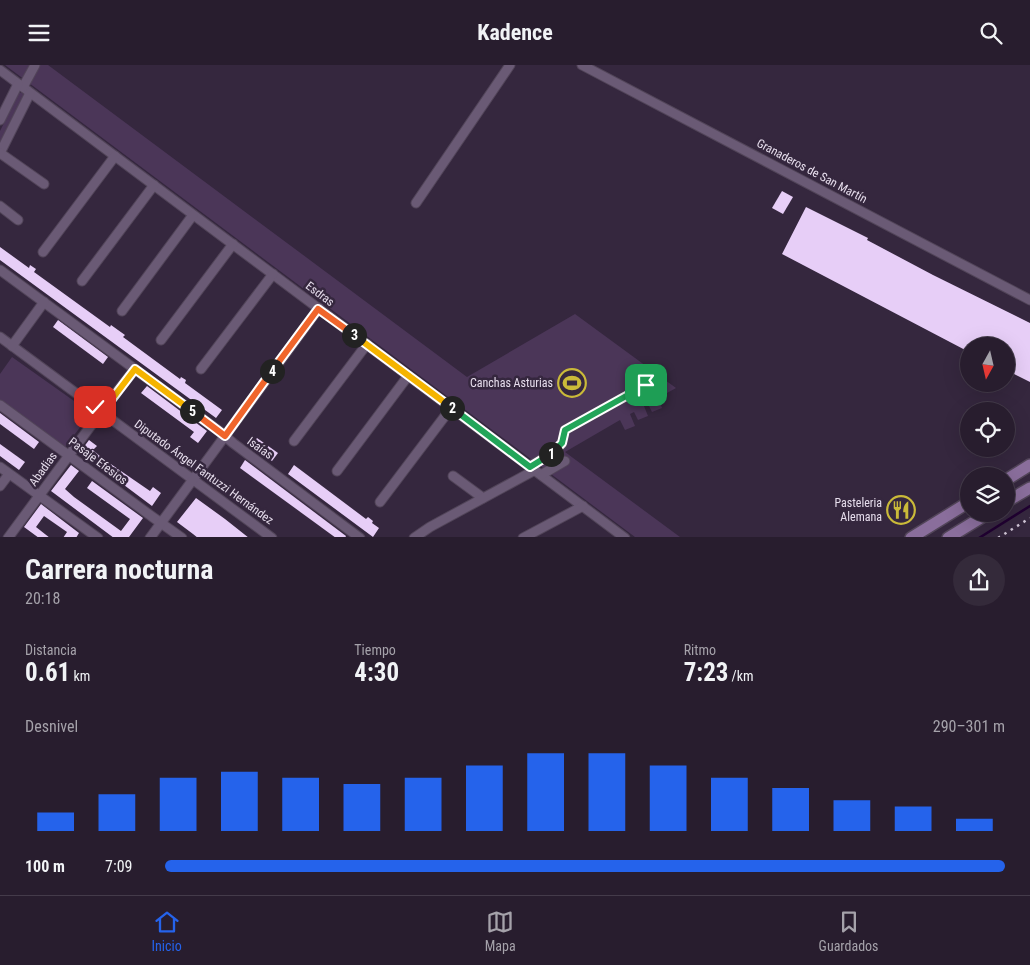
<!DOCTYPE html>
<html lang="es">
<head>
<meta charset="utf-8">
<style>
  body { margin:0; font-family:"Roboto Condensed",sans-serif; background:#342a3a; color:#f1f3f6; height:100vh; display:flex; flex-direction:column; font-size:19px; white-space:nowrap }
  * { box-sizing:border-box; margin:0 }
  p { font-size:16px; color:#a5a2aa }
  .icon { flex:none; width:28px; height:28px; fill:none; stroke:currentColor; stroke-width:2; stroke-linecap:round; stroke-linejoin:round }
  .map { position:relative; height:472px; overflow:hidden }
  .details { display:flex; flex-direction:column; background:#281d2e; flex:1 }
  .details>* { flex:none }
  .needle { width:32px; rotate:188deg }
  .fabs { position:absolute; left:960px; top:272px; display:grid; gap:10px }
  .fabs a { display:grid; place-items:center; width:55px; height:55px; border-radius:50%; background:#281d2e; box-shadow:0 5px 20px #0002,0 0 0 1px #443b4a; font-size:25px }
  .pin { position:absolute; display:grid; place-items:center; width:42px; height:42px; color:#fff; margin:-21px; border-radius:10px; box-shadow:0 2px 8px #0006 }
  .km { position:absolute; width:25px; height:25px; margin:-12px; border-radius:50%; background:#222; color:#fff; font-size:14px; line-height:25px; text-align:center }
  .round { display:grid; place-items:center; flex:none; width:52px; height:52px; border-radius:26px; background:#342a3a }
  .overview { display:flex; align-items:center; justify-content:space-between; height:85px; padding:0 25px }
  h1 { font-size:28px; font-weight:700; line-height:38px }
  .metrics { display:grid; grid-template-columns:repeat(3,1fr); gap:8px; height:85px; padding:5px 25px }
  .metrics div { display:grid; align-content:center }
  .metrics b { font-size:25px; font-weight:700 }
  .metrics small { font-size:14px; font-weight:400 }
  .metrics p { font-size:14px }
  .chart { height:140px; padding:10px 25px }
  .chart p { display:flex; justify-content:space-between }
  .chart svg { width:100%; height:90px; margin-top:5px; stroke:#2563eb; stroke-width:6 }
  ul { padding:0 25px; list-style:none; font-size:16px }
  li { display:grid; grid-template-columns:80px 60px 1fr; align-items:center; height:38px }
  li i { height:12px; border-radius:6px; background:#2563eb }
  header { display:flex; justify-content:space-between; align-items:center; height:65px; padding:0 25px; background:#281d2e; font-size:22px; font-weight:700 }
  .tabs { display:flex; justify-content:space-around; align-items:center; height:70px; border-top:1px solid #443b4a; background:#281d2e; font-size:14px; color:#a5a2aa }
  .tabs a { display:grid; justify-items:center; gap:2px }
  .tabs .active { color:#2563eb }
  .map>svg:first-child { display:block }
  .green { fill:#4b3658 }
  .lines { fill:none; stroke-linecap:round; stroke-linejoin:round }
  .stream { stroke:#200031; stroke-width:2.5 }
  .building { fill:#e7cef7 }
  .minor-casing { stroke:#524559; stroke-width:11 }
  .major-casing { stroke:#524559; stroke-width:14 }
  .minor { stroke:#6a5a75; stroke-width:9 }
  .major { stroke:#8a6e9c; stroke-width:11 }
  .rail { stroke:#cec4d4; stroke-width:2.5; stroke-dasharray:2.5 5; stroke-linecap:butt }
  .split-1-casing { stroke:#fff; stroke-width:10 }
  .split-2-casing { stroke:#fff; stroke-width:10 }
  .split-3-casing { stroke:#fff; stroke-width:10 }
  .split-4-casing { stroke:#fff; stroke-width:10 }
  .split-5-casing { stroke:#fff; stroke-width:10 }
  .split-6-casing { stroke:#fff; stroke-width:10 }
  .split-1 { stroke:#22a559; stroke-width:6 }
  .split-2 { stroke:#22a559; stroke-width:6 }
  .split-3 { stroke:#f5b400; stroke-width:6 }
  .split-4 { stroke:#f0652b; stroke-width:6 }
  .split-5 { stroke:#f0652b; stroke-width:6 }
  .split-6 { stroke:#f5b400; stroke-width:6 }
  .labels { text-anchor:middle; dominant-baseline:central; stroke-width:5; stroke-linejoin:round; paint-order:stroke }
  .street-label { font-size:12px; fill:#e7deed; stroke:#35273e }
  .poi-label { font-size:12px; fill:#e7deed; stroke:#35273e; text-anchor:end }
</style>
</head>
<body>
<header><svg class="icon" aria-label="menu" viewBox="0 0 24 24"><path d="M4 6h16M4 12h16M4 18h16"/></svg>Kadence<svg class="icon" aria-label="search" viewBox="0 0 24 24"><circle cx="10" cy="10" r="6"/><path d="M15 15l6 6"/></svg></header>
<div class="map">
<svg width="1030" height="473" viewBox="0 0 1030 473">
  <rect width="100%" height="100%" fill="#35273e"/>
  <g class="green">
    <path d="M5 0H48L467 312 575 249 676 323 658 333 662 343 652 347 648 339 644 341 648 351 638 355 634 347 630 349 635 361 625 365 620 355 565 387 680 472H635Z"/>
    <path d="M22 27 24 31 0 81V66L19 28Z"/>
    <path d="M12 292 91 348 65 382 0 335V309Z"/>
  </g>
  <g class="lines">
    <path class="stream" d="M979 473 1030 441"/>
  </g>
  <g class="building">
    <path d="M782 126 793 132 783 149 772 143Z"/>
    <path d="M806 142 868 173 867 175 933 210 1030 258V317L1006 305V281H969V287L782 189Z"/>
    <path d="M0 182 29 203 30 200 36 204 34 207 110 262 111 260 125 270 123 272 180 314 181 312 186 315 185 318 222 345 216 353 0 195Z"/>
    <path d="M58 255 108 292 103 299 53 262Z"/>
    <path d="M147 321 207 366 198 378 190 372 194 367 141 328Z"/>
    <path d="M0 348 39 377 34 384 0 359Z"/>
    <path d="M257 373 278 388 272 396 251 381Z"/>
    <path d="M89 375 97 381 93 385 102 393 150 426 153 422 161 428 152 441 80 387Z"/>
    <path d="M0 379 25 397 19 405 0 391Z"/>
    <path d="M245 395 346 471 345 473H336L240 403Z"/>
    <path d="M71 400 79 406 65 424 74 432 121 466 130 454 87 423 92 416 143 453 129 472 130 473H114L51 426Z"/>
    <path d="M294 400 366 454 368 452 373 456 372 458 379 463 373 472 288 409Z"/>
    <path d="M196 433 225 454 249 473H198L193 469 177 457Z"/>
    <path d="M904 434 912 447 898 455 891 442Z"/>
    <path d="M41 439 79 468 76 473H63L67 467 44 451 36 462 50 473H39L24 462Z"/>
  </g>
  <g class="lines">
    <defs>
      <g id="minor">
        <path d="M582 0 1030 235"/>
        <path d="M0 5 625 473"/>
        <path d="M23 22 35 0"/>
        <path d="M0 55 18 19"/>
        <path d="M0 88 30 28"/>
        <path d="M0 88 44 119"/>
        <path d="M416 138 510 0"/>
        <path d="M0 141 18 155"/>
        <path d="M43 187 115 91"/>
        <path d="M0 205 219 366 233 378 360 473"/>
        <path d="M82 216 154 120"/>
        <path d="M122 246 193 150"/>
        <path d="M0 272 272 473"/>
        <path d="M161 275 233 179"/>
        <path d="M12 281 44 237"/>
        <path d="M201 304 273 209"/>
        <path d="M0 340 154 453 182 473"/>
        <path d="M294 376 367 279"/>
        <path d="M530 401 554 387 562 379 565 365 646 320"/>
        <path d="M0 402 98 473"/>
        <path d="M337 406 408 311"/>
        <path d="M541 410 565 396"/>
        <path d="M453 411 483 433"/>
        <path d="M0 421 9 409"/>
        <path d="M380 437 451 343"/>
        <path d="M8 473 101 347 135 304"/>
        <path d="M150 473 319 243"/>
        <path d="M414 473 430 462 535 405"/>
        <path d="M523 473 583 441"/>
      </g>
      <g id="major">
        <path d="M1006 415 1030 400"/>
        <path d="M1006 437 1030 423"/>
        <path d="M911 473 969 437"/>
        <path d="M948 473 987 449"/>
      </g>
    </defs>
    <use href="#minor" class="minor-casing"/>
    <use href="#major" class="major-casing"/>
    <use href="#minor" class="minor"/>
    <use href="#major" class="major"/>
    <path class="rail" d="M998 473 1030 453"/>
  </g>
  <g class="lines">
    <defs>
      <path id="split-1" d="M551 389 562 378 565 365 646 320"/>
      <path id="split-2" d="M452 343 530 402 551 389"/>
      <path id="split-3" d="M354 270 452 343"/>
      <path id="split-4" d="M272 306 318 244 354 270"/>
      <path id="split-5" d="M192 346 225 371 272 306"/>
      <path id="split-6" d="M95 342 101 347 106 342 135 304 192 346"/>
    </defs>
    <use href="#split-1" class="split-1-casing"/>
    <use href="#split-2" class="split-2-casing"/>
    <use href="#split-3" class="split-3-casing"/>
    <use href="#split-4" class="split-4-casing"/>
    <use href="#split-5" class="split-5-casing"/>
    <use href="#split-6" class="split-6-casing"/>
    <use href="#split-1" class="split-1"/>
    <use href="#split-2" class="split-2"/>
    <use href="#split-3" class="split-3"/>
    <use href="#split-4" class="split-4"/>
    <use href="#split-5" class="split-5"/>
    <use href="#split-6" class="split-6"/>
  </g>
  <defs>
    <symbol id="stadium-ring" viewBox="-11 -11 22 22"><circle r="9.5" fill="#35273e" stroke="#caba39" stroke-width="1.5"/><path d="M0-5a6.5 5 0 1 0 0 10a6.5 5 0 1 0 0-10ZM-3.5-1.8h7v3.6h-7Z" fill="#caba39"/></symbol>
    <symbol id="restaurant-ring" viewBox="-11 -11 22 22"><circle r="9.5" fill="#35273e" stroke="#caba39" stroke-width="1.5"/><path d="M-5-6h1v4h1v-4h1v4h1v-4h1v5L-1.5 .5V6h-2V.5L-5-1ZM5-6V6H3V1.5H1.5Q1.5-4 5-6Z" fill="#caba39"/></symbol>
  </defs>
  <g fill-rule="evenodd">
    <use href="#stadium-ring" x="556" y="302" width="32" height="32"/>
    <use href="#restaurant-ring" x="885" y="429" width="32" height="32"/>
  </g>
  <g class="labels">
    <g class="street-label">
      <text transform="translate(812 106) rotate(28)">Granaderos de San Martín</text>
      <text transform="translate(320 229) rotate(37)">Esdras</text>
      <text transform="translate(260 383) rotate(36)">Isaías</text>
      <text transform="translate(98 396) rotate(37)">Pasaje Efesios</text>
      <text transform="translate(43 404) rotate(-54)">Abadias</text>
      <text transform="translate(204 407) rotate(36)">Diputado Ángel Fantuzzi Hernández</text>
    </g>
    <g class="poi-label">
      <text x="553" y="318">Canchas Asturias</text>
      <text x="882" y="438">Pasteleria<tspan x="882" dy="14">Alemana</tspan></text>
    </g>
  </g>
</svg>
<div class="fabs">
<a><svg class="needle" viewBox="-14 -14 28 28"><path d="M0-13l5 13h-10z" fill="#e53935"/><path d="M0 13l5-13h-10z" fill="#a5a2aa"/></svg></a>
<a><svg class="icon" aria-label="locate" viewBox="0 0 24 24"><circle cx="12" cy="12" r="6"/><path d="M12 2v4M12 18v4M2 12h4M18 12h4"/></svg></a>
<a><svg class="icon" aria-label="layers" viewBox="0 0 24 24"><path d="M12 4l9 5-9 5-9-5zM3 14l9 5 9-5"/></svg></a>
</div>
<div class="pin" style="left:646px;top:320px;background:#1e9e55"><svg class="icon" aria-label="arrive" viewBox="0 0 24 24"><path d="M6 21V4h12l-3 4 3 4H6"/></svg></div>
<div class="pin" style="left:95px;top:342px;background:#d93025"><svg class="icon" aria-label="check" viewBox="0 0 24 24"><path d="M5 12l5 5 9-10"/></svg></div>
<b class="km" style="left:551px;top:389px">1</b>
<b class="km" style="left:452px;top:343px">2</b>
<b class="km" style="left:354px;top:270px">3</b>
<b class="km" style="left:272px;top:306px">4</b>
<b class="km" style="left:192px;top:346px">5</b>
</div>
<section class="details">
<div class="overview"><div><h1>Carrera nocturna</h1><p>20:18</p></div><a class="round"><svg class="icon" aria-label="share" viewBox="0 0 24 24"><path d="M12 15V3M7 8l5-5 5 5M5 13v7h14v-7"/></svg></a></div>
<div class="metrics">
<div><p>Distancia</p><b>0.61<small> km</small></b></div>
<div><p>Tiempo</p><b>4:30</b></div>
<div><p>Ritmo</p><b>7:23<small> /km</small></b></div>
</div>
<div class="chart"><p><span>Desnivel</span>290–301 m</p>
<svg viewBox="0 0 160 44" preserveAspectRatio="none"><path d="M5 44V35M15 44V26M25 44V18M35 44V15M45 44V18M55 44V21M65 44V18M75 44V12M85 44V6M95 44V6M105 44V12M115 44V18M125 44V23M135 44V29M145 44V32M155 44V38"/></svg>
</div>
<ul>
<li><b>100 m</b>7:09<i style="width:100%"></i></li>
</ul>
</section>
<nav class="tabs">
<a class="active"><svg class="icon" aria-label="home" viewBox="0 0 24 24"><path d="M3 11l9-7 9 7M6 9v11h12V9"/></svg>Inicio</a>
<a><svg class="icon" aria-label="map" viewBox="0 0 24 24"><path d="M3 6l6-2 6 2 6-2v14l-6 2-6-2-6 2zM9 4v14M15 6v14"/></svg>Mapa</a>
<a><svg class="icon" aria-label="saved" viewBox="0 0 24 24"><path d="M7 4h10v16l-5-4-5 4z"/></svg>Guardados</a>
</nav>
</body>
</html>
